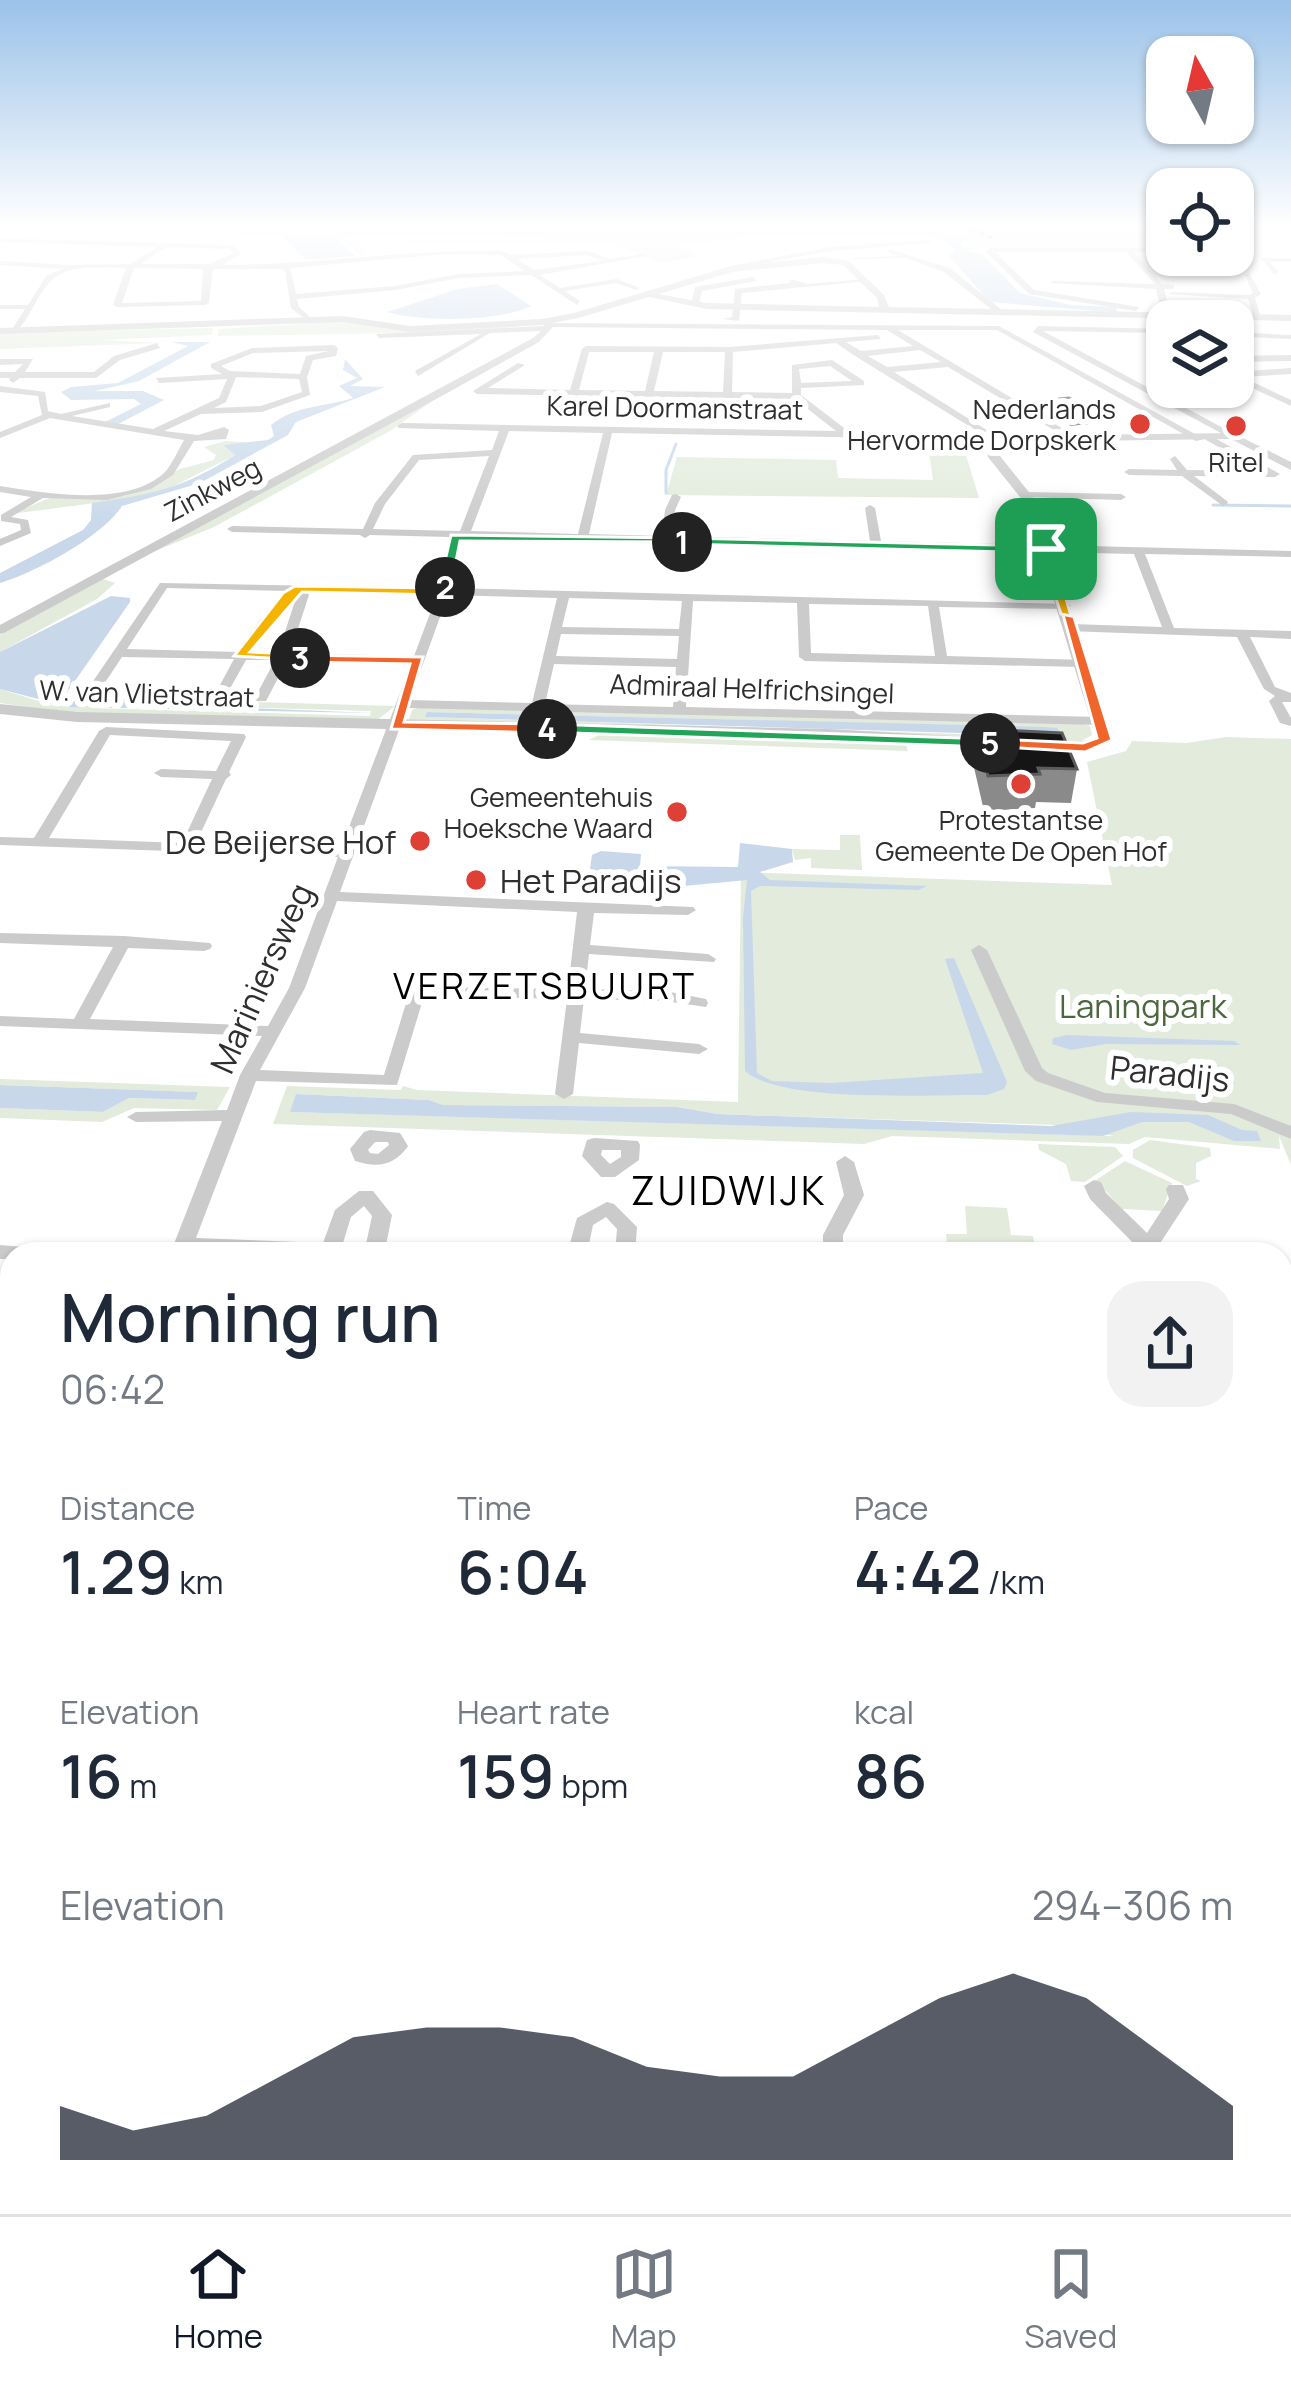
<!DOCTYPE html>
<html lang="en">
<head>
<meta charset="utf-8">
<style>
  body { margin:0; font-family:Manrope,sans-serif; background:#f2f2f3; color:#1f2937; height:100vh; display:flex; flex-direction:column; font-size:45px; white-space:nowrap }
  * { box-sizing:border-box; margin:0 }
  p { font-size:39px; color:#747a83 }
  .icon { flex:none; width:66px; height:66px; fill:none; stroke:currentColor; stroke-width:2; stroke-linecap:round; stroke-linejoin:round }
  .map { position:relative; flex:1; overflow:hidden }
  .drawer { position:absolute; left:0px; top:1242px; width:1293px; height:972px; display:flex; flex-direction:column; background:#fff; border-radius:36px 36px 0 0; box-shadow:0 3px 9px #0004 }
  .drawer>* { flex:none }
  .needle { width:78px; rotate:352deg }
  .controls { position:absolute; left:1146px; top:36px; display:grid; gap:24px }
  .controls a { display:grid; place-items:center; width:108px; height:108px; border-radius:24px; background:#fff; box-shadow:0 3px 9px #0004; font-size:60px }
  .pin { position:absolute; display:grid; place-items:center; width:102px; height:102px; color:#fff; margin:-51px; border-radius:24px; box-shadow:0 6px 18px #0006 }
  .km { position:absolute; width:60px; height:60px; margin:-30px; border-radius:50%; background:#222; color:#fff; font-size:33px; line-height:60px; text-align:center }
  .round { display:grid; place-items:center; flex:none; width:126px; height:126px; border-radius:36px; background:#f2f2f3 }
  .headline { display:flex; align-items:center; justify-content:space-between; height:204px; padding:0 60px }
  h1 { font-size:66px; font-weight:600; line-height:90px }
  .metrics { display:grid; grid-template-columns:repeat(3,1fr); gap:18px; height:204px; padding:12px 60px }
  .metrics div { display:grid; align-content:center }
  .metrics b { font-size:60px; font-weight:600 }
  .metrics small { font-size:33px; font-weight:400 }
  .metrics p { font-size:33px }
  .chart { height:336px; padding:24px 60px }
  .chart p { display:flex; justify-content:space-between }
  .chart svg { width:100%; height:216px; margin-top:12px; fill:#111827; opacity:.7 }
  .dock { display:flex; justify-content:space-around; align-items:center; height:168px; border-top:3px solid #e0e1e3; background:#fff; font-size:33px; color:#747a83 }
  .dock a { display:grid; justify-items:center; gap:6px }
  .dock .current { color:#111827 }
  .map>svg:first-child { display:block }
  .green { fill:#e2ebdc; fill-rule:evenodd }
  .water { fill:#c8d8ea }
  .lines { fill:none; stroke-linecap:round; stroke-linejoin:round }
  .stream { stroke:#c8d8ea; stroke-width:3 }
  .ferry { stroke:#3f648c; stroke-width:3; stroke-dasharray:6 4.5; stroke-linecap:butt }
  .minor { fill:#cbcbcb; fill-rule:evenodd }
  .tertiary { fill:#cbcbcb; fill-rule:evenodd }
  .wall { fill:#8a8a8a }
  .shaded-wall { fill:#5b5b5b }
  .building { fill:#151515; stroke:#5b5b5b; stroke-width:3 }
  .split-1 { fill:#22a559; stroke:#fff; stroke-width:3 }
  .split-2 { fill:#22a559; stroke:#fff; stroke-width:3 }
  .split-3 { fill:#f5b400; stroke:#fff; stroke-width:3 }
  .split-4 { fill:#f0652b; stroke:#fff; stroke-width:3 }
  .split-5 { fill:#22a559; stroke:#fff; stroke-width:3 }
  .split-6 { fill:#f0652b; stroke:#fff; stroke-width:3 }
  .split-7 { fill:#f5b400; stroke:#fff; stroke-width:3 }
  .poi-dot { fill:#de4036; stroke:#fff; stroke-width:4.5 }
  .labels { text-anchor:middle; dominant-baseline:central; stroke-width:12; stroke-linejoin:round; paint-order:stroke }
  .far-street-label { font-size:27px; fill:#2e2e2e; stroke:#fff }
  .far-poi-label { font-size:27px; fill:#2e2e2e; stroke:#fff; text-anchor:end }
  .poi-label { font-size:33px; fill:#2e2e2e; stroke:#fff; text-anchor:end }
  .street-label { font-size:33px; fill:#2e2e2e; stroke:#fff }
  .park-label { font-size:33px; fill:#4b673d; stroke:#fff }
  .neighbourhood-label { font-size:36px; letter-spacing:3px; fill:#000; stroke:#fff }
  .quarter-label { font-size:39px; letter-spacing:3px; fill:#000; stroke:#fff }
</style>
</head>
<body>
<div class="map">
<svg width="1291" height="2214" viewBox="0 0 1291 2214">
  <rect width="100%" height="100%" fill="#fff"/>
  <g class="green">
    <path d="M970 238 1167 241V247L1137 249 1126 242 1130 249 988 247 968 251 964 248 970 245 959 242Z"/>
    <path d="M750 239 673 244 698 256 662 263 615 244 355 241 367 255H359L344 240Z"/>
    <path d="M347 321 402 330 535 325 460 332 217 336 219 329Z"/>
    <path d="M213 328 212 335 102 340 160 343 0 349V333Z"/>
    <path d="M441 395 390 431 214 527 143 556Z"/>
    <path d="M226 441 257 443 223 445 235 455 156 495 11 514 50 498 125 496 180 469 214 460 216 455 204 447Z"/>
    <path d="M929 452 966 455 979 498 666 495 677 457 836 460 838 478 933 480Z"/>
    <path d="M103 579 115 583 97 599 0 652V635Z"/>
    <path d="M0 689 45 703 90 708 370 716 371 711 81 703 68 697 395 706 376 721 60 712 0 703Z"/>
    <path d="M420 707 1078 723 1090 726 1092 735 1078 743 409 720 412 710ZM427 712 1056 728 1062 733 1056 737 426 717Z"/>
    <path d="M601 734 906 744 908 751 589 740Z"/>
    <path d="M1226 737 1291 739V1165L1279 1136 1280 1149 1145 1137 1129 1144 892 1136 864 1144 273 1124 287 1086 401 1090 403 1086 417 1090 738 1102 741 872 1112 885 1087 762 1126 751 1132 741 1186 743ZM297 1094 429 1100 443 1105 677 1107 718 1114 1057 1125 1114 1136 292 1112Z"/>
    <path d="M840 835H860L862 870 811 868V858L795 860 792 849 840 850Z"/>
    <path d="M0 1079 230 1087 217 1110 134 1108 102 1122 0 1118V1108L103 1112 129 1098 194 1100 197 1092 0 1085Z"/>
    <path d="M1150 1140 1210 1148 1211 1156 1196 1163V1179L1201 1181 1187 1186 1133 1158V1150Z"/>
    <path d="M1038 1144 1115 1147 1123 1156 1085 1182 1071 1181 1066 1164 1039 1150Z"/>
    <path d="M1125 1161 1172 1183 1162 1211 1122 1209 1096 1180Z"/>
    <path d="M965 1206 1007 1208 1011 1235 1033 1236 1036 1254H948L946 1234H967Z"/>
  </g>
  <g class="water">
    <path d="M72 228H1167V239L970 238 960 243 967 251 982 254 1020 293 1071 305 1116 307 1117 312H1109L990 302 948 255 955 251 948 242 928 236H357L338 239 355 256 306 260 281 235Z"/>
    <path d="M497 284 531 306C502 322 418 322 387 312L458 289Z"/>
    <path d="M171 342H210L139 381 95 391H143L164 400 118 424 105 422 141 404 134 399 71 400 61 392 71 387 118 383 188 346Z"/>
    <path d="M345 359 363 379 350 386 385 387 296 422 288 435 200 483 122 506C103 536 35 573 0 583V573L83 530 91 520 92 503C153 494 182 489 235 455L223 445 268 440 274 436 271 425C296 405 325 407 353 398L339 386 357 378 343 370Z"/>
    <path d="M111 596 130 598V602L68 691 71 701 372 713 68 707 0 689V652Z"/>
    <path d="M427 712 1046 727 1057 728 1064 736 425 717Z"/>
    <path d="M740 843 792 849 793 862 760 872 770 880 927 886 918 890 760 886 751 891 757 1073 772 1081 831 1083 983 1073 945 959 954 958 1007 1082 1004 1089 987 1095C933 1094 782 1104 745 1071L743 918 747 880 663 888 588 882 592 855 601 851 641 854 640 866 738 867Z"/>
    <path d="M1067 1035 1234 1041 1240 1045 1106 1044 1071 1050 1052 1044 1053 1038Z"/>
    <path d="M0 1085 198 1092 195 1100 129 1098 103 1112 0 1108Z"/>
    <path d="M296 1094 429 1100 443 1105 677 1107 718 1114 1051 1126 1131 1112 1208 1115 1242 1130 1257 1131 1261 1141H1234L1189 1122H1142L1103 1136 290 1112Z"/>
    <path d="M609 2202H728L771 2214H608Z"/>
  </g>
  <g class="lines">
    <g class="stream">
      <path d="M666 493V470L676 444"/>
      <path d="M1213 505 1291 506"/>
    </g>
    <path class="ferry" d="M969 228 992 238"/>
    <g class="minor">
      <path d="M0 238 234 245 241 254 222 265C316 265 409 249 503 251L511 255 589 251 610 259 642 254 646 256 540 275 560 288 617 279 640 288 636 290 616 283 565 291 580 301 577 305 531 275 459 278 395 290 297 299 299 307 314 321 310 323 291 308 285 271 280 269H213L209 303 205 305 117 307 113 305 126 268C103 268 70 263 52 280 36 295 31 318 15 333L11 331 25 309H0V305H28L47 275 63 269 0 265V261L71 265 131 264 157 247 0 242ZM166 247 229 249 233 253 210 264H141ZM446 254 501 255 524 271 459 274 395 286 296 294 290 268ZM588 255 602 261 534 270 517 259ZM134 268 203 269 201 301 122 303Z"/>
      <path d="M929 240 931 243 830 251 742 267 739 270 731 266 830 247Z"/>
      <path d="M989 248H1167V252H1134L1162 284 1174 285V289H1164L1168 304 1180 314 1173 316 1160 305 1156 289 1050 283 1054 281 1155 284 1126 252H995L1034 290 1139 307 1136 311 1029 294 986 252Z"/>
      <path d="M1233 248 1244 254V258L1233 253Z"/>
      <path d="M889 249 950 268 1003 311 996 313 944 272 906 258 836 259 899 256 889 253Z"/>
      <path d="M1261 258H1291V262H1270L1278 272 1274 274Z"/>
      <path d="M1249 273 1261 294 1255 298 1261 319 1254 317 1248 299 1168 294 1172 292 1250 295 1253 293 1245 275Z"/>
      <path d="M753 277 756 281 702 291 698 307 691 305 695 287Z"/>
      <path d="M791 279 808 284 865 279 869 281 742 293 739 321 723 319 732 317 735 289 789 283Z"/>
      <path d="M544 323 999 326 1204 439 1196 441 997 330H898L1077 437 1069 439 948 367 894 372 998 437 993 440 612 433 589 534 662 536 665 510 672 495 676 494 681 497 675 510 673 536 870 541 865 508 870 505 875 508 881 541 1291 551V557L1145 554 1174 628 1291 631V639L1250 637 1275 687 1291 693V702H1282L1291 718V726L1280 723 1269 701 1275 696 1264 689 1237 637 1067 631V625L1071 624 1162 627 1134 554 460 538 451 588 1069 604 1071 606 1065 609 939 607 947 656 1085 660V666L1081 667 805 661 799 657 797 603 693 601 686 707 1099 717 1106 721 1099 725 407 708 340 892 693 907 696 910 688 915 594 913 590 945 708 954 716 959 714 962 589 954 585 989 665 991 706 999 708 1003 706 1007 665 1001 584 999 580 1033 699 1044 708 1049 699 1054 579 1043 573 1094 564 1099 555 1094 567 999 424 996 397 1085 256 1081 196 1238 323 1243 335 1210 359 1191H373L392 1215 386 1245 453 1247 460 1249 463 1254 191 1251 190 1254H170L222 1121 136 1122 127 1117 136 1112 227 1110 240 1075 262 1036 0 1026V1016L74 1019 113 947 0 943V933L124 936 210 943 212 946 210 949 204 951 128 948 90 1019 268 1026 289 988 338 857 0 845V837L34 838 99 731 106 727 244 734 246 737 229 772 231 775 226 779 196 843 341 848 411 664 287 661 266 701 219 702 213 698 234 659 122 657 94 699H84L83 696 160 583 440 588 450 537 370 535 365 538 360 535 232 532 227 529 232 526 363 529 375 503 413 455 492 450 499 431 399 428 397 426 402 423 836 431 795 399 477 394 473 391 518 363 525 365 488 388 570 390 582 349 586 346 729 347 878 335 881 339 846 342 861 351 913 346 887 330 553 327 539 342 449 392 4 633 0 634V625L533 338 541 331 490 333 418 376 415 371 481 334 379 338 376 334 544 326ZM836 343 855 356 982 434 848 431 801 395V388L864 385V381L832 360 792 365V393L732 392 733 352ZM920 350 941 362 887 367 868 356ZM589 352H654L645 391 579 390ZM663 352H725L723 392 654 391ZM830 366 852 381 801 383 799 369ZM509 431 603 433 578 534 471 531ZM489 456 460 531 373 529 385 504 419 460ZM167 588 288 591 259 621 238 652 127 649ZM307 592 437 595 414 656 290 653 309 595ZM297 595 278 653 250 652 278 612ZM448 595 557 598 532 703 410 700ZM569 598 682 601 679 629 562 627ZM809 604 928 606 935 656 811 653ZM561 634 679 636 677 659 556 656ZM246 660H275L257 694H227ZM554 664 676 667 673 707 545 704ZM110 735 231 741 216 771 161 769 154 773 161 777 212 779 182 843 49 838ZM337 901 577 912 568 989 411 987 384 1075 260 1070 305 988ZM364 1206 372 1216 366 1244 343 1243 351 1217Z"/>
      <path d="M1038 326 1167 329V333L1043 331 1240 437 1232 439 1033 332Z"/>
      <path d="M1233 332 1291 335V339L1233 336Z"/>
      <path d="M157 343 160 348 120 360 96 378H20L13 383 9 380 10 378H0V372H15L23 364 0 365V359H33L25 372H94L114 356Z"/>
      <path d="M334 345 338 348 336 356 313 360 307 377 310 395 262 412 201 414 164 431 198 435 224 427 229 430 226 439 194 441 173 475 151 489 107 500 43 498 11 517 28 520 31 533 0 546V539L21 530 20 524 1 521V515L31 497 0 492V486C46 493 128 508 165 472 173 463 178 450 184 440L50 418 0 438V432L42 415 38 396 0 392V386L45 392 48 411 61 414 110 403V407L72 416 153 429 219 398 227 379 159 383 156 378 222 374 211 368V364L252 348ZM329 351 306 356 300 374 230 371 221 366 253 353ZM236 377 299 379 302 392 261 406 214 408 226 402Z"/>
      <path d="M1291 355V361L1233 362V356Z"/>
      <path d="M1291 368V374L1242 377 1291 400V406L1233 379V372Z"/>
      <path d="M1209 435 1280 474 1275 477 1194 476 1227 501 1228 503 1223 506 1182 476 1129 475 1124 472 1129 469 1177 470 1170 459 1175 456 1187 470 1263 471 1206 440V436Z"/>
      <path d="M1027 492 1121 494 1126 497 1121 500 1023 497V493Z"/>
      <path d="M979 945 987 950 1042 1068 1048 1073 1105 1093 1234 1104 1291 1126V1139L1231 1114 1097 1102 1036 1081 1025 1071 971 950Z"/>
      <path d="M370 1130 400 1133 408 1146C394 1166 378 1168 355 1161L350 1149 364 1132ZM375 1142H388L389 1145 378 1154 370 1153 368 1150Z"/>
      <path d="M594 1138 638 1141 640 1145 639 1160 615 1177H601L582 1156 587 1140ZM602 1150H621V1157L610 1164 601 1155Z"/>
      <path d="M845 1156 854 1162 864 1195 843 1235V1254H823V1235L844 1195 836 1162Z"/>
      <path d="M1094 1180 1101 1182 1106 1193 1147 1233 1169 1199 1166 1189 1169 1185H1183L1189 1199 1155 1251H1141L1090 1199 1084 1186Z"/>
      <path d="M607 1202 614 1204 637 1227 635 1254H615L617 1229 606 1217 593 1225 587 1254H567L577 1218Z"/>
      <path d="M0 1245 48 1249 51 1254H12V1259H0Z"/>
      <rect x="1281" y="1302" width="10" height="14"/>
      <path d="M1281 1617 1291 1622V1734L1281 1729Z"/>
      <path d="M0 2052 12 2053V2083L0 2082Z"/>
      <path d="M1281 2123 1291 2124V2156L1281 2155Z"/>
    </g>
    <g class="tertiary">
      <path d="M823 257 849 261 884 295 889 307 1291 315V321L707 309 649 297 578 318 542 325 410 332 343 322 0 334V328L343 316 410 326 542 319 574 313 731 266ZM823 263 843 265 877 298 879 307 707 303 659 294 732 272Z"/>
      <path d="M1233 433 1291 462V470L1231 439 996 442 1000 456 1036 501 1112 740 1085 753 1035 749 1033 746C1050 735 1076 746 1096 738L1024 502 988 457 984 439 990 436Z"/>
      <path d="M0 704 77 712 829 729 1003 739 1011 744 1003 749 829 739 77 722 0 714Z"/>
      <rect x="0" y="1574" width="12" height="22"/>
      <rect x="1281" y="1614" width="10" height="24"/>
    </g>
  </g>
  <g class="wall">
    <path d="M1048 400 1091 411 1089 424 1068 426 1046 413Z"/>
    <path d="M977 729 1077 769 1071 803 1036 802 1035 808 984 811 973 763Z"/>
  </g>
  <path class="shaded-wall" d="M1091 411 1089 424 1068 426 1069 413Z"/>
  <g class="building">
    <path d="M1069 398 1091 411 1069 413 1048 400Z"/>
    <path d="M977 729 1062 733 1077 769 1038 768 1040 774 988 776Z"/>
  </g>
  <linearGradient id="sky" x2="0" y2="1"><stop stop-color="#9bc2e9"/><stop offset="0.42" stop-color="#fff"/><stop offset="1" stop-color="#fff" stop-opacity="0"/></linearGradient>
  <rect width="1291" height="538" fill="url(#sky)"/>
  <path class="split-1" d="M682 538 1046 546 1052 549 1046 553 678 544Z"/>
  <path class="split-2" d="M451 535 682 538 688 542 460 541 451 587 445 591 439 587Z"/>
  <path class="split-3" d="M445 583 451 587 442 595 302 592 250 652 300 654 304 660 234 656 283 593 295 586 438 588Z"/>
  <path class="split-4" d="M295 655 423 657 404 722 547 724 554 729 547 733 391 729 410 664 300 662Z"/>
  <path class="split-5" d="M547 724 990 739 997 743 990 747 542 732Z"/>
  <path class="split-6" d="M1062 611 1073 614 1112 740 1085 752 985 746 990 739 1083 743 1097 738Z"/>
  <path class="split-7" d="M1046 546 1052 549 1071 616 1061 614 1040 549Z"/>
  <g class="poi-dot">
    <circle cx="1140" cy="424" r="12"/>
    <circle cx="1236" cy="426" r="12"/>
    <circle cx="1021" cy="784" r="12"/>
    <circle cx="677" cy="812" r="12"/>
    <circle cx="420" cy="841" r="12"/>
    <circle cx="476" cy="880" r="12"/>
  </g>
  <g class="labels">
    <g class="far-street-label">
      <text transform="translate(675 407) rotate(1)">Karel Doormanstraat</text>
      <text transform="translate(212 489) rotate(-28)">Zinkweg</text>
      <text transform="translate(752 688) rotate(2)">Admiraal Helfrichsingel</text>
      <text transform="translate(147 693) rotate(2)">W. van Vlietstraat</text>
    </g>
    <g class="far-poi-label">
      <text x="1116" y="408">Nederlands<tspan x="1116" dy="31">Hervormde Dorpskerk</tspan></text>
      <text x="1236" y="461" text-anchor="middle">Ritel</text>
      <text x="653" y="796">Gemeentehuis<tspan x="653" dy="31">Hoeksche Waard</tspan></text>
      <text x="1021" y="819" text-anchor="middle">Protestantse<tspan x="1021" dy="31">Gemeente De Open Hof</tspan></text>
    </g>
    <g class="poi-label">
      <text x="396" y="841">De Beijerse Hof</text>
      <text x="500" y="880" text-anchor="start">Het Paradijs</text>
    </g>
    <g class="street-label">
      <text transform="translate(261 978) rotate(-66)">Mariniersweg</text>
      <text transform="translate(1170 1073) rotate(6)">Paradijs</text>
    </g>
    <g class="park-label">
      <text x="1143" y="1005">Laningpark</text>
    </g>
    <g class="neighbourhood-label">
      <text x="545" y="985">VERZETSBUURT</text>
    </g>
    <g class="quarter-label">
      <text x="729" y="1190">ZUIDWIJK</text>
    </g>
  </g>
</svg>
<div class="controls">
<a><svg class="needle" viewBox="-14 -14 28 28"><path d="M0-13l5 13h-10z" fill="#e53935"/><path d="M0 13l5-13h-10z" fill="#747a83"/></svg></a>
<a><svg class="icon" aria-label="locate" viewBox="0 0 24 24"><circle cx="12" cy="12" r="6"/><path d="M12 2v4M12 18v4M2 12h4M18 12h4"/></svg></a>
<a><svg class="icon" aria-label="layers" viewBox="0 0 24 24"><path d="M12 4l9 5-9 5-9-5zM3 14l9 5 9-5"/></svg></a>
</div>
<div class="pin" style="left:1046px;top:549px;background:#1e9e55"><svg class="icon" aria-label="arrive" viewBox="0 0 24 24"><path d="M6 21V4h12l-3 4 3 4H6"/></svg></div>
<b class="km" style="left:682px;top:542px">1</b>
<b class="km" style="left:445px;top:587px">2</b>
<b class="km" style="left:300px;top:658px">3</b>
<b class="km" style="left:547px;top:729px">4</b>
<b class="km" style="left:990px;top:743px">5</b>
<section class="drawer">
<div class="headline"><div><h1>Morning run</h1><p>06:42</p></div><a class="round"><svg class="icon" aria-label="share" viewBox="0 0 24 24"><path d="M12 15V3M7 8l5-5 5 5M5 13v7h14v-7"/></svg></a></div>
<div class="metrics">
<div><p>Distance</p><b>1.29<small> km</small></b></div>
<div><p>Time</p><b>6:04</b></div>
<div><p>Pace</p><b>4:42<small> /km</small></b></div>
</div>
<div class="metrics">
<div><p>Elevation</p><b>16<small> m</small></b></div>
<div><p>Heart rate</p><b>159<small> bpm</small></b></div>
<div><p>kcal</p><b>86</b></div>
</div>
<div class="chart"><p><span>Elevation</span>294–306 m</p>
<svg viewBox="0 0 160 44" preserveAspectRatio="none"><path d="M0 44V33L10 38L20 35L30 27L40 19L50 17L60 17L70 19L80 25L90 27L100 27L110 19L120 11L130 6L140 11L150 22L160 33V44z"/></svg>
</div>
</section>
</div>
<nav class="dock">
<a class="current"><svg class="icon" aria-label="home" viewBox="0 0 24 24"><path d="M3 11l9-7 9 7M6 9v11h12V9"/></svg>Home</a>
<a><svg class="icon" aria-label="map" viewBox="0 0 24 24"><path d="M3 6l6-2 6 2 6-2v14l-6 2-6-2-6 2zM9 4v14M15 6v14"/></svg>Map</a>
<a><svg class="icon" aria-label="saved" viewBox="0 0 24 24"><path d="M7 4h10v16l-5-4-5 4z"/></svg>Saved</a>
</nav>
</body>
</html>
